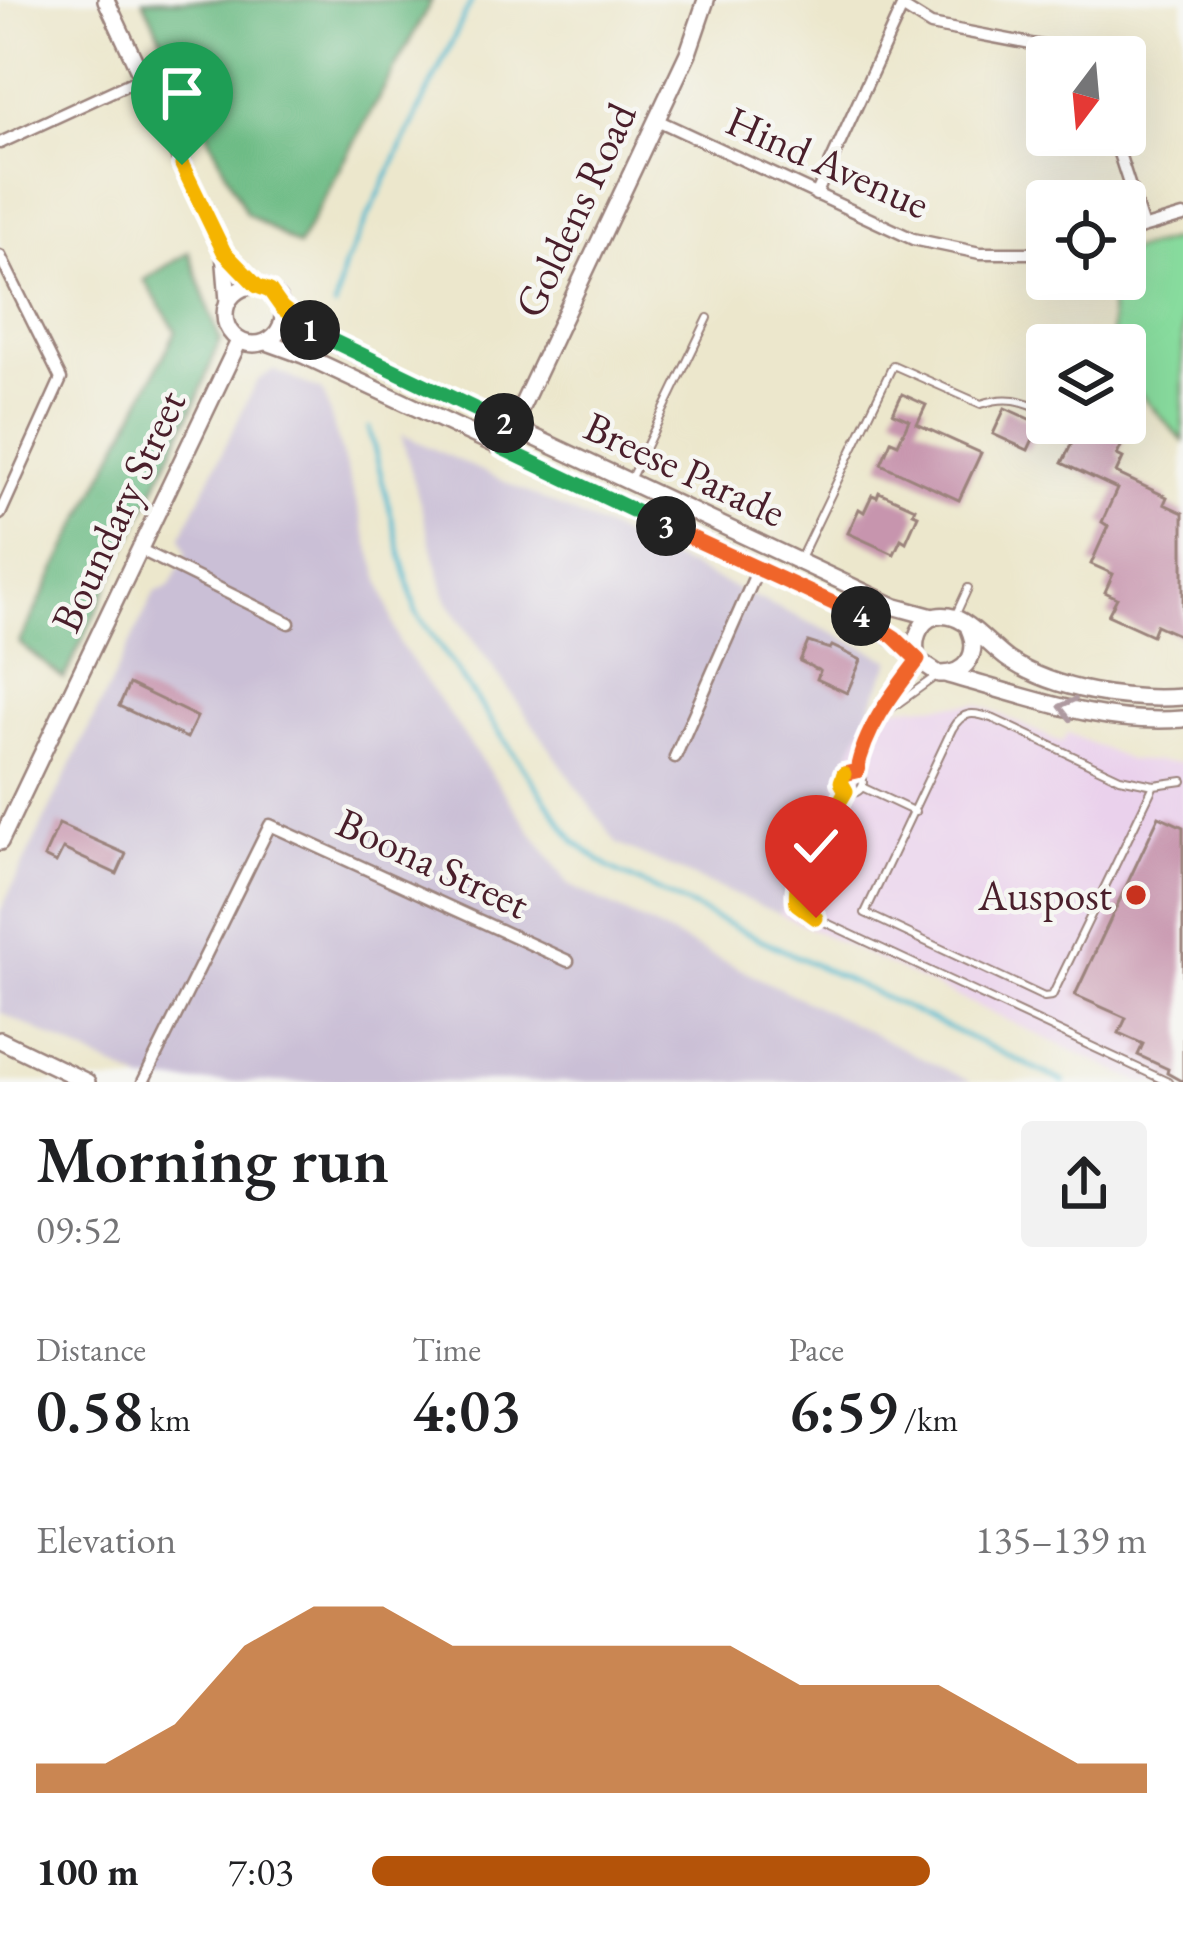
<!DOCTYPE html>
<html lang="en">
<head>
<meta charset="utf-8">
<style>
  body { margin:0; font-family:"EB Garamond",serif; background:#f2f2f2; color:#202124; height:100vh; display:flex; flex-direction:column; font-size:45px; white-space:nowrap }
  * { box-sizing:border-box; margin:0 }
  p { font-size:39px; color:#757577 }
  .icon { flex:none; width:66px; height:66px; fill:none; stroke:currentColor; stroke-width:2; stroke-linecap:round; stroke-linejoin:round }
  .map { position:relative; height:1082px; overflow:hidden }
  .details { display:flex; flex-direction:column; background:#fff; flex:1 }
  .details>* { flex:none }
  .needle { width:78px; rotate:196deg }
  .controls { position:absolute; left:1026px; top:36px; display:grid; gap:24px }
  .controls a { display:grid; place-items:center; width:120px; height:120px; border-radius:12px; background:#fff; box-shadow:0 12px 48px #0002; font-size:60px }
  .pin { position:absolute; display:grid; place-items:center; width:102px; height:102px; color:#fff; margin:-123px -51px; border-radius:50% 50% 50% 0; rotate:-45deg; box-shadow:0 0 12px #0007 }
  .pin .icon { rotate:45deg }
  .km { position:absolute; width:60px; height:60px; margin:-30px; border-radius:50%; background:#222; color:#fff; font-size:33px; line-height:60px; text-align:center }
  .round { display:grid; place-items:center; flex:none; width:126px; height:126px; border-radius:12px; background:#f2f2f2 }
  .head { display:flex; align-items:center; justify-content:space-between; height:204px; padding:0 36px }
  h1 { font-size:66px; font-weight:600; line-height:90px }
  .stats { display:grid; grid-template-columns:repeat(3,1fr); gap:18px; height:204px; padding:12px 36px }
  .stats div { display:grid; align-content:center }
  .stats b { font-size:60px; font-weight:600 }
  .stats small { font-size:33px; font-weight:400 }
  .stats p { font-size:33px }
  .chart { height:336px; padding:24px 36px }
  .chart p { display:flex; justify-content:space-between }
  .chart svg { width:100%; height:216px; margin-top:12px; fill:#b45309; opacity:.7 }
  ul { padding:0 36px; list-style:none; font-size:39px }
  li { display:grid; grid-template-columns:192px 144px 1fr; align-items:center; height:90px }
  li i { height:30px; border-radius:15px; background:#b45309 }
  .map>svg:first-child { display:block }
  .built { fill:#ead1ec }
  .industrial { fill:#cabfd6 }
  .green { fill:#89dd9f; stroke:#6a7e65; stroke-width:3 }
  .forest { fill:#6ebc86; stroke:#5c6e58; stroke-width:3 }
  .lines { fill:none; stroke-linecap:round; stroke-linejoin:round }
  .stream { stroke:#4fb8cd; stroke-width:4.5 }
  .building { fill:#c795ae }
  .lane-casing { stroke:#9b837c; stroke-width:10 }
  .street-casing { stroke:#9b837c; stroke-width:15 }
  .secondary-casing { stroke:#9b837c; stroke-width:20 }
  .lane { stroke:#fff; stroke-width:6 }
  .street { stroke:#fff; stroke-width:10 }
  .secondary { stroke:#fff; stroke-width:15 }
  .oneway { stroke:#ae9aa0 }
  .split-1-casing { stroke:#fff; stroke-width:24 }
  .split-2-casing { stroke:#fff; stroke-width:24 }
  .split-3-casing { stroke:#fff; stroke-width:24 }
  .split-4-casing { stroke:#fff; stroke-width:24 }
  .split-5-casing { stroke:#fff; stroke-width:24 }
  .split-6-casing { stroke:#fff; stroke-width:24 }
  .split-1 { stroke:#f5b400; stroke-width:15 }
  .split-2 { stroke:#22a559; stroke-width:15 }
  .split-3 { stroke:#22a559; stroke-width:15 }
  .split-4 { stroke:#f0652b; stroke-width:15 }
  .split-5 { stroke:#f0652b; stroke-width:15 }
  .split-6 { stroke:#f5b400; stroke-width:15 }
  .poi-dot { fill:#c8321e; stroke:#f6f6f2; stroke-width:4.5 }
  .labels { text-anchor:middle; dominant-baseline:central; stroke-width:9; stroke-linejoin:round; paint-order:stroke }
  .street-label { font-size:42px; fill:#4a1f2b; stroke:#f6f6f2 }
  .poi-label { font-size:42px; fill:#4a1f2b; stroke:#f6f6f2; text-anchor:end }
</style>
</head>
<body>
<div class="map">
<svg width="1183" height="1082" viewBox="0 0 1183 1082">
  <rect width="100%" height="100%" fill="#f6f6f2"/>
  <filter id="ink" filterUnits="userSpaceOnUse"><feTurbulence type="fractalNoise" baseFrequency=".00833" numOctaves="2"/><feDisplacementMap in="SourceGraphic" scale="24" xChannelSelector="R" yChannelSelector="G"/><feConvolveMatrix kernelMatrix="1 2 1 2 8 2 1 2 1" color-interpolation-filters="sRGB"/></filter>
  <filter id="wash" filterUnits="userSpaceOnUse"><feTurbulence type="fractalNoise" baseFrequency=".004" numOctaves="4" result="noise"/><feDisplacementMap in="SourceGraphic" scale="48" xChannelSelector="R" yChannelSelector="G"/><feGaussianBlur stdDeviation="2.7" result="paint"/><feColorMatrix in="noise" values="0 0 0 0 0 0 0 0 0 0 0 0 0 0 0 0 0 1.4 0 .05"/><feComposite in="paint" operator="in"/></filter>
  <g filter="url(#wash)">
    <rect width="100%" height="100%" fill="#ece7cc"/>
    <path class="built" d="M978 704 1062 743 1068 733 1128 760 1183 763V1082H1140L779 914 869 708Z"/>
    <g class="industrial">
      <path d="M273 370 323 391 399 643 569 885 971 1082H144L0 1012V912L155 592 170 586 187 553 181 537 257 381Z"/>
      <path d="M401 434 891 660 779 914 617 844 447 602Z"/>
    </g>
    <path class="green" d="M1183 237V441L1125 377V345H1112L1109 279H1125V252Z"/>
    <g class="forest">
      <path d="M143 0H432L298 246 246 213Z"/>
      <path d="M189 252 220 340 198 397 64 679 19 643 176 331 144 280Z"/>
    </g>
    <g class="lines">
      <g class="stream">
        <path d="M335 307 343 269 472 0"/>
        <path d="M369 428 416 612 575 842 609 868 1064 1082"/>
      </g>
    </g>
    <g id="blocks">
      <g class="building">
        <path d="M902 394 926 405 917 424 981 453 959 500 881 464 891 441 898 444 909 420 893 413Z"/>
        <path d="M1005 408 1040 424 1028 450 993 434Z"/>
        <path d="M1058 423H1116L1129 429 1117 455 1123 458 1116 473 1167 497 1164 504 1183 513V637L1156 625 1152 635 1108 615 1117 598 1105 592 1113 574 1091 564 1108 526 1102 522 1117 489 1062 463 1072 443 1053 434Z"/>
        <path d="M879 492 915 508 913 513 918 515 906 542 901 539 894 554 848 533 859 509 864 512 872 495 877 497Z"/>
        <path d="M808 642 830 649 832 646 861 660 847 693 817 679 820 671 800 661Z"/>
        <path d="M129 684 197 717 187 738 119 706Z"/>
        <path d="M1159 816 1183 827V1082L1167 1073 1168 1069 1138 1055 1143 1044 1119 1033 1126 1018 1075 995Z"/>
        <path d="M59 824 126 854 117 874 63 849 56 863 44 857Z"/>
      </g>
    </g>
  </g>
  <g filter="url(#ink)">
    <use href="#blocks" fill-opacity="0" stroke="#9b837c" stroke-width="3"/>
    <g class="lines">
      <defs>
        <g id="lane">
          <path d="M629 482 708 318"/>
          <path d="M800 559 893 365 981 404C1007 395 1022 400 1047 411"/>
          <path d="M956 614 968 588"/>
          <path d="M886 712 939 674"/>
          <circle cx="852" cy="782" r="11"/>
          <path d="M857 771C864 731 891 695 916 663"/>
          <path d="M1154 785 1052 996 1044 997 865 913 952 729C963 710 974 712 994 719L1120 778 1154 785 1183 781"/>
          <path d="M864 788 915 812"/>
          <path d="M846 791C828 823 791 866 797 904L816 918 1168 1082"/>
        </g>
        <g id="street">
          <path d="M657 120 913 239 980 253H1047"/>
          <path d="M1113 135 1143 227"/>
          <path d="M0 143 141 78"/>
          <path d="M816 195 902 7 931 25 1073 52 1077 57"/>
          <path d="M1125 233 1183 216"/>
          <path d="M0 256 61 379 0 514"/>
          <path d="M139 549 289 623"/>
          <path d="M675 757 758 569"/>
          <path d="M143 1082 270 825 568 961"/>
        </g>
        <g id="secondary">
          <path d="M106 0 224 252 257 286"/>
          <path d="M224 252 228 301"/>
          <circle cx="254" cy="315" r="29"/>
          <path d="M282 308 334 343 896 607 933 617"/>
          <path d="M267 342 303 355 862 616 915 654"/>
          <path d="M502 448 688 53 706 0"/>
          <path d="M969 629C980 654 966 675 939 674L918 660C911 639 921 612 948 616 969 619 991 648 1009 660 1057 691 1127 701 1183 697"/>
          <path d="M948 675C1025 696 1102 726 1183 719"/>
          <path d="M0 842 239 341"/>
          <path d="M0 1040 87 1082"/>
        </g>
      </defs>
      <use href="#lane" class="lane-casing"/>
      <use href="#street" class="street-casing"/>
      <use href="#secondary" class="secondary-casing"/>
      <use href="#lane" class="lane"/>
      <use href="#street" class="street"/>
      <use href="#secondary" class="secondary"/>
    </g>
    <defs><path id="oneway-chevron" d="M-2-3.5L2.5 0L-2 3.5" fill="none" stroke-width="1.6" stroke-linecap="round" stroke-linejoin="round" transform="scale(3)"/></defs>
    <use class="oneway" href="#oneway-chevron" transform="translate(1067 708) rotate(-166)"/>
  </g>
  <g class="lines" filter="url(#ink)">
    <defs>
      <path id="split-1" d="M182 165 224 252 257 286 270 291 282 308 310 330"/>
      <path id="split-2" d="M310 330 504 423"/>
      <path id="split-3" d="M504 423 512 427 502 448 666 526"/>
      <path id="split-4" d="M666 526 861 616"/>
      <path id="split-5" d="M844 774 857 771C864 730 893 693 918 660L894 637 861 616"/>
      <path id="split-6" d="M816 918 797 904C791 866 828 823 846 791L841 782 844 774"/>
    </defs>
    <use href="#split-1" class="split-1-casing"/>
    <use href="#split-2" class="split-2-casing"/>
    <use href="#split-3" class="split-3-casing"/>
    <use href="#split-4" class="split-4-casing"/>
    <use href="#split-5" class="split-5-casing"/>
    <use href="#split-6" class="split-6-casing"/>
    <use href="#split-1" class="split-1"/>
    <use href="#split-2" class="split-2"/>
    <use href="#split-3" class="split-3"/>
    <use href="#split-4" class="split-4"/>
    <use href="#split-5" class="split-5"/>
    <use href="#split-6" class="split-6"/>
  </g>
  <circle class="poi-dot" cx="1136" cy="895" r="12"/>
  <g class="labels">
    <g class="street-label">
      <text transform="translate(828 162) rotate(24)">Hind Avenue</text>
      <text transform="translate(575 210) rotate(-65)">Goldens Road</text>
      <text transform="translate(685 469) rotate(25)">Breese Parade</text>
      <text transform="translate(118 511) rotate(-65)">Boundary Street</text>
      <text transform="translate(433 863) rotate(25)">Boona Street</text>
    </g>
    <g class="poi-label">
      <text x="1112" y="895">Auspost</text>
    </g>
  </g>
</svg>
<div class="controls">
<a><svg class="needle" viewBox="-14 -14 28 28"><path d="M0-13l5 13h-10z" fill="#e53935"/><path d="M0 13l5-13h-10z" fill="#757577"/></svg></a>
<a><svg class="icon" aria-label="locate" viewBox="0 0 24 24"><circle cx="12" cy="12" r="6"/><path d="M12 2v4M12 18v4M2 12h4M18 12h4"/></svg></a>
<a><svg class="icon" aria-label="layers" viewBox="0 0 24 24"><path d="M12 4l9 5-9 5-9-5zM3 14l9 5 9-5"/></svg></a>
</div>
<div class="pin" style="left:182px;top:165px;background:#1e9e55"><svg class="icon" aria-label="arrive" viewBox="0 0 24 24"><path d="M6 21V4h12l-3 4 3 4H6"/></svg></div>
<div class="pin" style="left:816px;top:918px;background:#d93025"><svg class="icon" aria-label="check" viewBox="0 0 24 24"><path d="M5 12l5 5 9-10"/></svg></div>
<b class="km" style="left:310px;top:330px">1</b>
<b class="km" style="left:504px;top:423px">2</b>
<b class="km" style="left:666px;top:526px">3</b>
<b class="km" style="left:861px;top:616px">4</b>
</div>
<section class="details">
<div class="head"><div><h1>Morning run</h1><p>09:52</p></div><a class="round"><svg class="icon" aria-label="share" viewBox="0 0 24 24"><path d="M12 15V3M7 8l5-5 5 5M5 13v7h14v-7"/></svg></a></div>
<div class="stats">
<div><p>Distance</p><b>0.58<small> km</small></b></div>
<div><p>Time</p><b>4:03</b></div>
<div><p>Pace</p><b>6:59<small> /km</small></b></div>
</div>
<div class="chart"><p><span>Elevation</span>135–139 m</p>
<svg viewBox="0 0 160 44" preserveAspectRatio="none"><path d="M0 44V38L10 38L20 30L30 14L40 6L50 6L60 14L70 14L80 14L90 14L100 14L110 22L120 22L130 22L140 30L150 38L160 38V44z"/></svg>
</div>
<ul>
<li><b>100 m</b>7:03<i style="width:72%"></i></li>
</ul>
</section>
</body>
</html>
